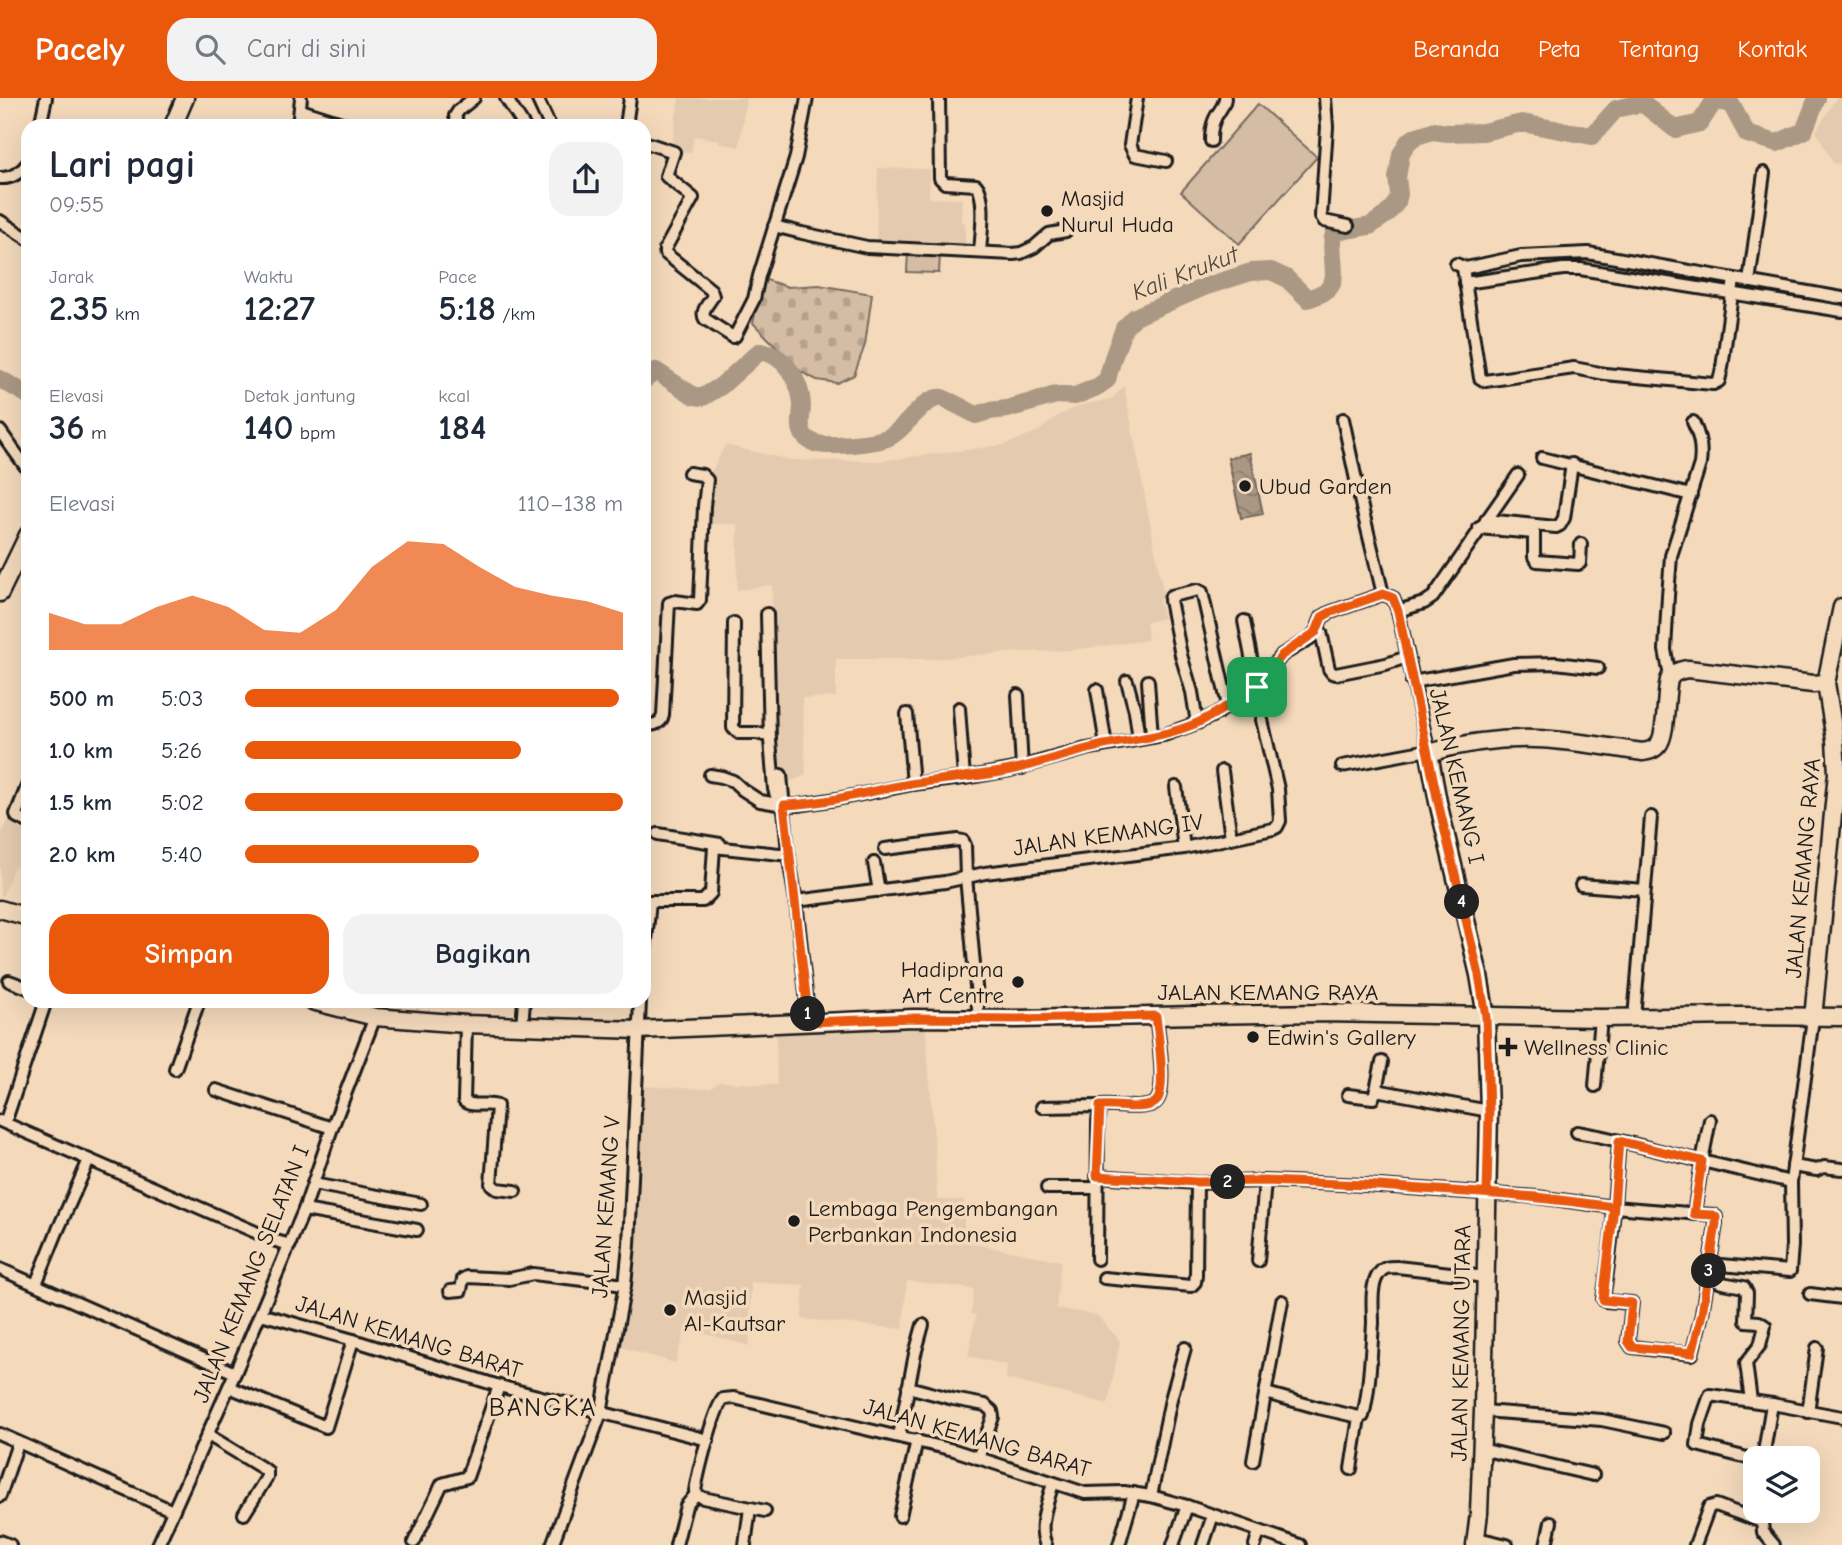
<!DOCTYPE html>
<html lang="id">
<head>
<meta charset="utf-8">
<style>
  body { margin:0; font-family:"Comic Neue",sans-serif; background:#f2f2f3; color:#1f2937; height:100vh; display:flex; flex-direction:column; font-size:26px; white-space:nowrap }
  * { box-sizing:border-box; margin:0 }
  p { font-size:23px; color:#747a83 }
  .icon { flex:none; width:38px; height:38px; fill:none; stroke:currentColor; stroke-width:2; stroke-linecap:round; stroke-linejoin:round }
  .map { position:relative; flex:1; overflow:hidden }
  .sheet { position:absolute; left:21px; top:21px; width:630px; height:889px; display:flex; flex-direction:column; background:#fff; border-radius:21px; box-shadow:0 7px 28px #0002 }
  .sheet>* { flex:none }
  .tools { position:absolute; left:1743px; top:1348px; display:grid; gap:14px }
  .tools a { display:grid; place-items:center; width:77px; height:77px; border-radius:14px; background:#fff; box-shadow:0 7px 28px #0002; font-size:35px }
  .pin { position:absolute; display:grid; place-items:center; width:60px; height:60px; color:#fff; margin:-30px; border-radius:14px; box-shadow:0 4px 10px #0006 }
  .km { position:absolute; width:35px; height:35px; margin:-18px; border-radius:50%; background:#222; color:#fff; font-size:19px; line-height:35px; text-align:center }
  .round { display:grid; place-items:center; flex:none; width:74px; height:74px; border-radius:21px; background:#f2f2f3 }
  .summary { display:flex; align-items:center; justify-content:space-between; height:119px; padding:0 28px }
  h1 { font-size:38px; font-weight:800; line-height:52px }
  .metrics { display:grid; grid-template-columns:repeat(3,1fr); gap:10px; height:119px; padding:7px 28px }
  .metrics div { display:grid; align-content:center }
  .metrics b { font-size:35px; font-weight:800 }
  .metrics small { font-size:19px; font-weight:400 }
  .metrics p { font-size:19px }
  .chart { height:196px; padding:14px 28px }
  .chart p { display:flex; justify-content:space-between }
  .chart svg { width:100%; height:126px; margin-top:7px; fill:#ea580c; opacity:.7 }
  .primary-button { display:flex; gap:14px; margin-top:auto; padding:14px 28px }
  .primary-button a { flex:1; height:80px; border-radius:21px; background:#ea580c; color:#fff; font-size:28px; font-weight:800; line-height:80px; text-align:center }
  .primary-button a+a { background:#f2f2f3; color:#1f2937 }
  ul { padding:0 28px; list-style:none; font-size:23px }
  li { display:grid; grid-template-columns:112px 84px 1fr; align-items:center; height:52px }
  li i { height:18px; border-radius:9px; background:#ea580c }
  header { display:flex; align-items:center; gap:42px; box-sizing:border-box; height:98px; padding:0 35px; background:#ea580c; color:#fff }
  header strong { font-size:33px }
  nav { display:flex; gap:38px; margin-inline-start:auto; font-size:24px }
  .search { width:490px; height:63px; background:#f2f2f3; display:flex; align-items:center; gap:18px; box-sizing:border-box; padding:0 24px; border-radius:21px; color:#747a83; font-size:26px }
  .map>svg:first-child { display:block }
  .built { fill:#e4cbaf }
  .cemetery { fill:url(#cemetery-stones); stroke:#786c60; stroke-width:2 }
  .pitch { fill:#d4bda4; stroke:#786c60; stroke-width:2 }
  .water { fill:url(#water-waves); stroke:#71665a; stroke-width:2 }
  .lines { fill:none; stroke-linecap:round; stroke-linejoin:round }
  .river { stroke:#aa9884; stroke-width:18 }
  .street-casing { stroke:#1c1c1c; stroke-width:16 }
  .secondary-casing { stroke:#1c1c1c; stroke-width:21 }
  .street { stroke:#f4d9bb; stroke-width:10 }
  .secondary { stroke:#f4d9bb; stroke-width:16 }
  .route-casing { stroke:#fff; stroke-width:14 }
  .route { stroke:#ea580c; stroke-width:9 }
  .poi-dot { fill:#1c1c1c; stroke:#f4d9bb; stroke-width:2.5 }
  .labels { text-anchor:middle; dominant-baseline:central; stroke-width:7; stroke-linejoin:round; paint-order:stroke }
  .poi-label { font-size:23px; fill:#1c1c1c; stroke:#f4d9bb; text-anchor:start }
  .street-label { font-size:23px; fill:#1c1c1c; stroke:#f4d9bb }
  .water-label { font-size:24px; font-style:italic; fill:#4e4740; stroke:#f4d9bb }
  .quarter-label { font-size:26px; letter-spacing:2px; fill:#1c1c1c; stroke:#f4d9bb }
</style>
</head>
<body>
<header>
<strong>Pacely</strong>
<div class="search"><svg class="icon" aria-label="search" viewBox="0 0 24 24"><circle cx="10" cy="10" r="6"/><path d="M15 15l6 6"/></svg>Cari di sini</div>
<nav><a>Beranda</a><a>Peta</a><a>Tentang</a><a>Kontak</a></nav>
</header>
<div class="map">
<svg width="1842" height="1447" viewBox="0 0 1842 1447">
  <defs>
    <pattern id="cemetery-stones" width="16" height="16" patternUnits="userSpaceOnUse" patternTransform="scale(1.75)"><rect width="16" height="16" fill="#d4bda4"/><path d="M2 7V4a2 2 0 0 1 4 0v3zM10 15v-3a2 2 0 0 1 4 0v3z" fill="#b5a28d"/></pattern>
    <pattern id="water-waves" width="16" height="10" patternUnits="userSpaceOnUse" patternTransform="scale(1.75)"><rect width="16" height="10" fill="#aa9884"/><path d="M0 5q4-4 8 0t8 0" fill="none" stroke="#8a7b6b"/></pattern>
  </defs>
  <rect width="100%" height="100%" fill="#f4d9bb"/>
  <filter id="ink" filterUnits="userSpaceOnUse"><feTurbulence type="fractalNoise" baseFrequency=".0143" numOctaves="2"/><feDisplacementMap in="SourceGraphic" scale="14" xChannelSelector="R" yChannelSelector="G"/><feConvolveMatrix kernelMatrix="1 2 1 2 8 2 1 2 1" color-interpolation-filters="sRGB"/></filter>
  <g filter="url(#ink)">
    <g class="built">
      <path d="M679 0H746L739 49 719 45V42L694 38 691 55 671 52Z"/>
      <path d="M1836 0H1842V66L1833 65 1816 33Z"/>
      <path d="M878 70 930 71 929 100 962 101 961 124 965 125V147L921 145 920 149 876 148Z"/>
      <path d="M1124 288 1164 499 1159 503 1164 520 1146 524 1148 542 1071 552 1002 555 931 561H836V599L802 600 806 677 775 690 772 487 737 492 738 426H708L709 376 715 368 725 347 790 362 880 363 1004 347 1039 333 1056 319 1079 308 1113 300Z"/>
      <path d="M8 722 28 730V766L26 772 14 768 3 798 0 797V739Z"/>
      <path d="M925 923 935 1053 937 1102H964V1144L1061 1163 1056 1210 1097 1217 1120 1243 1108 1306 1006 1281 1007 1267 968 1258 976 1217 971 1216 974 1191 917 1184 907 1183 903 1231 802 1221 804 1187 751 1184 749 1248 686 1230 675 1265 614 1247 636 988 706 991 711 990 719 984 777 987 776 930Z"/>
    </g>
    <path class="cemetery" d="M763 181 788 189 819 187 872 196 865 247 854 277 837 285 817 282 801 274 753 225Z"/>
    <g class="pitch">
      <path d="M1258 6 1317 59 1239 146 1181 94Z"/>
      <path d="M908 154 940 155 939 175 907 174Z"/>
    </g>
    <path class="water" d="M1250 355 1263 416 1241 420 1228 360Z"/>
    <g class="lines">
      <g class="river">
        <path d="M0 281 28 297"/>
        <path d="M644 282 656 273 694 298 703 299 721 288 759 254C783 253 801 284 802 307 802 315 799 326 802 333 804 340 811 344 818 346 830 349 875 345 887 340 905 333 924 297 942 300 945 300 970 314 976 317L989 313 1007 311 1056 297 1075 298 1097 289 1107 282 1113 260 1124 230 1135 219 1204 189 1251 174 1271 173 1286 180 1308 201C1313 199 1319 197 1324 194 1344 184 1326 152 1335 134L1370 128 1387 116 1397 104 1399 96 1397 80 1401 56 1408 44 1417 38 1433 33 1448 35 1483 34 1522 25 1592 38 1616 11 1642 5 1675 31 1700 25 1715 2 1731 6 1747 36 1777 45 1804 33 1817 0"/>
      </g>
      <defs>
        <g id="street">
          <path d="M506 0 524 28"/>
          <path d="M537 0 550 28"/>
          <path d="M939 0 940 80 945 85 976 87C987 99 981 137 980 154"/>
          <path d="M1137 0 1130 47 1135 57 1166 63"/>
          <path d="M1325 0 1327 29 1321 118 1324 123 1348 128"/>
          <path d="M300 12 351 28"/>
          <path d="M40 28 46 0"/>
          <path d="M298 28 301 0"/>
          <path d="M458 28 455 18 459 12 474 0"/>
          <path d="M626 28 630 0"/>
          <path d="M1211 43C1211 37 1211 30 1214 23 1217 14 1224 10 1225 0"/>
          <path d="M644 44 674 54 666 78 693 100 665 151V155L711 192 713 198C709 205 700 213 705 221L733 239 735 238 754 201 759 178 796 59 807 0"/>
          <path d="M0 80C12 81 21 74 28 65"/>
          <path d="M0 123 28 141"/>
          <path d="M774 128 802 135 867 149 1013 156 1021 155 1034 149 1049 136 1066 133"/>
          <path d="M1456 166 1466 170 1521 158 1588 155 1842 200"/>
          <path d="M1463 170 1480 280 1485 283 1574 270 1605 276 1713 286 1719 283 1722 270 1734 181"/>
          <path d="M1749 184 1764 75"/>
          <path d="M1465 185 1563 171H1580L1842 213"/>
          <path d="M1343 321 1362 410 1383 496"/>
          <path d="M0 333 28 372"/>
          <path d="M1542 360 1691 397"/>
          <path d="M1486 422 1556 429 1560 427 1564 420 1572 366"/>
          <path d="M1479 430 1534 435V459L1537 463 1578 466 1580 465 1581 446"/>
          <path d="M1383 496 1393 500 1398 513 1429 655"/>
          <path d="M1398 513 1424 505 1433 499 1518 377"/>
          <path d="M767 516 770 642"/>
          <path d="M1244 523 1257 589"/>
          <path d="M734 525 733 630 739 635H757L768 638 770 642 774 691 779 707"/>
          <path d="M1321 534 1329 571 1332 575 1336 576 1386 566 1407 559"/>
          <path d="M1670 578 1665 552 1668 498 1671 458 1700 366C1702 350 1700 339 1693 324"/>
          <path d="M1127 583 1135 613 1139 641"/>
          <path d="M1148 583 1152 639"/>
          <path d="M1412 584 1514 566 1556 565 1598 570"/>
          <path d="M1097 592 1106 647"/>
          <path d="M1018 597 1022 670"/>
          <path d="M959 610 964 680"/>
          <path d="M907 616 913 686"/>
          <path d="M1197 625 1192 594 1181 557 1170 502 1171 498 1198 492 1202 494 1228 608"/>
          <path d="M644 628C654 626 661 627 663 617L669 505 675 503 697 506 700 502 704 408 707 382 702 377 689 375"/>
          <path d="M1342 668 1428 652"/>
          <path d="M1222 673 1231 740"/>
          <path d="M710 677 722 679 733 683 743 692 760 703 784 707H798L837 701 913 686 964 680 1010 672 1086 651 1164 637 1197 625 1216 616 1257 589 1282 557 1309 541 1316 534 1322 519 1331 514 1383 496"/>
          <path d="M781 677 788 755 796 803 809 924"/>
          <path d="M28 686 16 716 17 719 28 724"/>
          <path d="M1176 689 1184 750"/>
          <path d="M658 736 720 746"/>
          <path d="M885 751 958 742 963 743 965 747 966 779 979 921"/>
          <path d="M874 765 879 793"/>
          <path d="M1581 787 1644 792"/>
          <path d="M644 803H703L711 795 714 749 789 757"/>
          <path d="M796 803 945 784 985 775 1184 750 1273 731 1277 729 1280 723 1278 691 1262 622"/>
          <path d="M644 863 650 803"/>
          <path d="M9 883 28 890"/>
          <path d="M1634 920 1651 719"/>
          <path d="M466 926 464 1003C472 1010 487 1004 497 1008L491 1086 497 1091 515 1093"/>
          <path d="M522 928 524 903"/>
          <path d="M175 971 199 903"/>
          <path d="M1595 988 1601 920"/>
          <path d="M216 992 332 1030"/>
          <path d="M1376 992 1382 964"/>
          <path d="M1348 997 1373 1000 1376 992 1489 1013"/>
          <path d="M1042 1009 1100 1008"/>
          <path d="M1710 1022 1702 1063 1791 1084 1813 920"/>
          <path d="M0 1023 276 1143 290 1147"/>
          <path d="M5 1025 46 903"/>
          <path d="M1577 1034C1619 1041 1660 1054 1702 1063L1694 1116"/>
          <path d="M1793 1068 1817 1072 1824 1069 1842 1071"/>
          <path d="M1097 1078 1197 1085 1265 1083 1365 1087 1537 1099 1614 1109 1713 1117 1716 1119V1126L1702 1216 1692 1256 1632 1249 1628 1243 1632 1205 1605 1203 1603 1201C1608 1170 1612 1140 1614 1109V1108L1619 1043"/>
          <path d="M313 1086 421 1106"/>
          <path d="M1047 1090H1097"/>
          <path d="M304 1112 417 1132"/>
          <path d="M1097 1161 1098 1023 1100 1008C1115 1006 1135 1012 1150 1007 1154 1006 1156 1005 1158 1001 1166 987 1158 934 1156 918"/>
          <path d="M1258 1163 1265 1083"/>
          <path d="M1709 1166 1790 1173 1792 1147 1791 1084"/>
          <path d="M0 1171 235 1275"/>
          <path d="M1104 1180 1191 1188 1195 1184 1196 1177 1197 1085"/>
          <path d="M1708 1180 1722 1185 1744 1189 1747 1195 1746 1223 1759 1224 1765 1228 1760 1247 1746 1265 1751 1303"/>
          <path d="M36 1186 57 1134 89 1062"/>
          <path d="M450 1193 461 1192 463 1181 467 1179 509 1181 533 1176 625 1187"/>
          <path d="M1810 1196 1842 1200"/>
          <path d="M261 1216 353 1242 499 1288 708 1342"/>
          <path d="M229 1289 326 1329 353 1242"/>
          <path d="M908 1289 953 1301 985 1307 992 1313 993 1319 978 1360"/>
          <path d="M1266 1295 1319 1310 1359 1319 1363 1318C1370 1291 1371 1254 1373 1225 1373 1211 1370 1189 1378 1177 1383 1169 1388 1169 1397 1169L1486 1179"/>
          <path d="M1483 1313 1602 1322 1664 1335"/>
          <path d="M1808 1314 1817 1250"/>
          <path d="M0 1336 173 1413"/>
          <path d="M208 1337 267 1373V1379L244 1416"/>
          <path d="M899 1338 915 1256 923 1227"/>
          <path d="M1481 1351 1593 1377"/>
          <path d="M1763 1360 1772 1306"/>
          <path d="M1755 1362 1697 1347 1700 1326 1710 1297 1772 1306 1842 1319"/>
          <path d="M1253 1363 1282 1203"/>
          <path d="M1351 1371 1359 1319"/>
          <path d="M0 1398 18 1345"/>
          <path d="M1151 1398 1171 1301 1185 1250"/>
          <path d="M765 1413 703 1400 698 1397 695 1393C698 1375 713 1313 723 1301L734 1300 954 1352 1085 1395 1124 1394 1151 1398 1187 1408 1300 1447"/>
          <path d="M900 1418 917 1342"/>
          <path d="M1477 1440 1507 1447"/>
          <path d="M0 1443 10 1447"/>
          <path d="M414 1444 442 1386 467 1379 499 1288"/>
          <path d="M158 1447 235 1275 304 1112 332 1030 375 919"/>
          <path d="M552 1447 601 1315 625 1187 629 1147 640 903"/>
          <path d="M676 1447 686 1408 696 1396"/>
          <path d="M745 1447 750 1410"/>
          <path d="M1046 1447C1037 1428 1048 1404 1053 1385"/>
          <path d="M1119 1447 1134 1395"/>
          <path d="M1173 1447 1187 1408"/>
          <path d="M1203 1447 1213 1417"/>
          <path d="M1255 1447 1259 1433"/>
          <path d="M1546 1447 1551 1424"/>
          <path d="M1695 1447 1709 1409 1716 1407 1762 1424 1763 1434 1774 1447"/>
        </g>
        <g id="secondary">
          <path d="M173 28 185 0"/>
          <path d="M0 495 28 437"/>
          <path d="M0 811 28 819"/>
          <path d="M312 903 375 919 466 926 638 932 913 920 1017 921 1197 917 1322 915 1601 920 1742 918 1842 919"/>
          <path d="M1813 920 1837 675 1835 642 1826 585 1842 509"/>
          <path d="M1475 1447 1479 1415 1483 1313 1489 1013 1486 919 1479 877 1438 704 1429 655C1463 645 1500 640 1536 641 1571 642 1608 649 1643 654 1649 653 1654 652 1658 647 1667 637 1665 597 1669 582 1672 574 1680 572 1688 571L1813 586 1826 585"/>
        </g>
      </defs>
      <use href="#street" class="street-casing"/>
      <use href="#secondary" class="secondary-casing"/>
      <use href="#street" class="street"/>
      <use href="#secondary" class="secondary"/>
    </g>
  </g>
  <g class="lines" filter="url(#ink)">
    <defs>
      <path id="route" d="M1257 589C1237 601 1219 615 1197 625 1167 638 1136 641 1104 647 1072 654 1042 665 1011 672 978 679 944 680 910 686 868 693 827 706 784 707L809 924 913 920 1017 921 1156 918C1158 935 1166 987 1158 1001 1156 1005 1154 1006 1150 1007 1134 1012 1116 1006 1100 1008L1097 1078 1197 1084 1265 1083 1365 1087 1537 1099 1614 1109 1603 1202 1632 1205 1628 1243 1632 1249 1692 1255 1702 1216 1716 1126V1119L1713 1117 1694 1116 1702 1063 1619 1043 1614 1109C1572 1103 1530 1099 1487 1095L1489 1013 1486 919 1479 877 1438 704 1398 513 1393 500 1383 496 1331 514 1322 519 1316 534 1282 557 1257 589"/>
    </defs>
    <use href="#route" class="route-casing"/>
    <use href="#route" class="route"/>
  </g>
  <g class="poi-dot">
    <circle cx="1047" cy="113" r="7"/>
    <circle cx="1245" cy="388" r="7"/>
    <circle cx="1018" cy="884" r="7"/>
    <circle cx="1253" cy="939" r="7"/>
    <path d="M1504.5 938.5h7v7h7v7h-7v7h-7v-7h-7v-7h7z"/>
    <circle cx="794" cy="1123" r="7"/>
    <circle cx="670" cy="1212" r="7"/>
  </g>
  <g class="labels">
    <g class="poi-label">
      <text x="1061" y="100">Masjid<tspan x="1061" dy="26">Nurul Huda</tspan></text>
      <text x="1259" y="388">Ubud Garden</text>
      <text x="1004" y="871" text-anchor="end">Hadiprana<tspan x="1004" dy="26">Art Centre</tspan></text>
      <text x="1267" y="939">Edwin's Gallery</text>
      <text x="1524" y="949">Wellness Clinic</text>
      <text x="808" y="1110">Lembaga Pengembangan<tspan x="808" dy="26">Perbankan Indonesia</tspan></text>
      <text x="684" y="1199">Masjid<tspan x="684" dy="26">Al-Kautsar</tspan></text>
    </g>
    <g class="street-label">
      <text transform="translate(1457 678) rotate(77)">JALAN KEMANG I</text>
      <text transform="translate(1108 737) rotate(-8)">JALAN KEMANG IV</text>
      <text transform="translate(1803 770) rotate(-85)">JALAN KEMANG RAYA</text>
      <text x="1268" y="894">JALAN KEMANG RAYA</text>
      <text transform="translate(606 1109) rotate(-86)">JALAN KEMANG V</text>
      <text transform="translate(251 1176) rotate(-68)">JALAN KEMANG SELATAN I</text>
      <text transform="translate(409 1239) rotate(17)">JALAN KEMANG BARAT</text>
      <text transform="translate(1461 1245) rotate(-89)">JALAN KEMANG UTARA</text>
      <text transform="translate(977 1340) rotate(16)">JALAN KEMANG BARAT</text>
    </g>
    <g class="water-label">
      <text transform="translate(1185 175) rotate(-21)">Kali Krukut</text>
    </g>
    <g class="quarter-label">
      <text x="543" y="1310">BANGKA</text>
    </g>
  </g>
</svg>
<div class="tools">
<a><svg class="icon" aria-label="layers" viewBox="0 0 24 24"><path d="M12 4l9 5-9 5-9-5zM3 14l9 5 9-5"/></svg></a>
</div>
<div class="pin" style="left:1257px;top:589px;background:#1e9e55"><svg class="icon" aria-label="arrive" viewBox="0 0 24 24"><path d="M6 21V4h12l-3 4 3 4H6"/></svg></div>
<b class="km" style="left:808px;top:916px">1</b>
<b class="km" style="left:1228px;top:1084px">2</b>
<b class="km" style="left:1709px;top:1173px">3</b>
<b class="km" style="left:1462px;top:804px">4</b>
<section class="sheet">
<div class="summary"><div><h1>Lari pagi</h1><p>09:55</p></div><a class="round"><svg class="icon" aria-label="share" viewBox="0 0 24 24"><path d="M12 15V3M7 8l5-5 5 5M5 13v7h14v-7"/></svg></a></div>
<div class="metrics">
<div><p>Jarak</p><b>2.35<small> km</small></b></div>
<div><p>Waktu</p><b>12:27</b></div>
<div><p>Pace</p><b>5:18<small> /km</small></b></div>
</div>
<div class="metrics">
<div><p>Elevasi</p><b>36<small> m</small></b></div>
<div><p>Detak jantung</p><b>140<small> bpm</small></b></div>
<div><p>kcal</p><b>184</b></div>
</div>
<div class="chart"><p><span>Elevasi</span>110–138 m</p>
<svg viewBox="0 0 160 44" preserveAspectRatio="none"><path d="M0 44V31L10 35L20 35L30 29L40 25L50 29L60 37L70 38L80 30L90 15L100 6L110 7L120 15L130 22L140 25L150 27L160 31V44z"/></svg>
</div>
<ul>
<li><b>500 m</b>5:03<i style="width:99%"></i></li>
<li><b>1.0 km</b>5:26<i style="width:73%"></i></li>
<li><b>1.5 km</b>5:02<i style="width:100%"></i></li>
<li><b>2.0 km</b>5:40<i style="width:62%"></i></li>
</ul>
<div class="primary-button"><a>Simpan</a><a>Bagikan</a></div>
</section>
</div>
</body>
</html>
